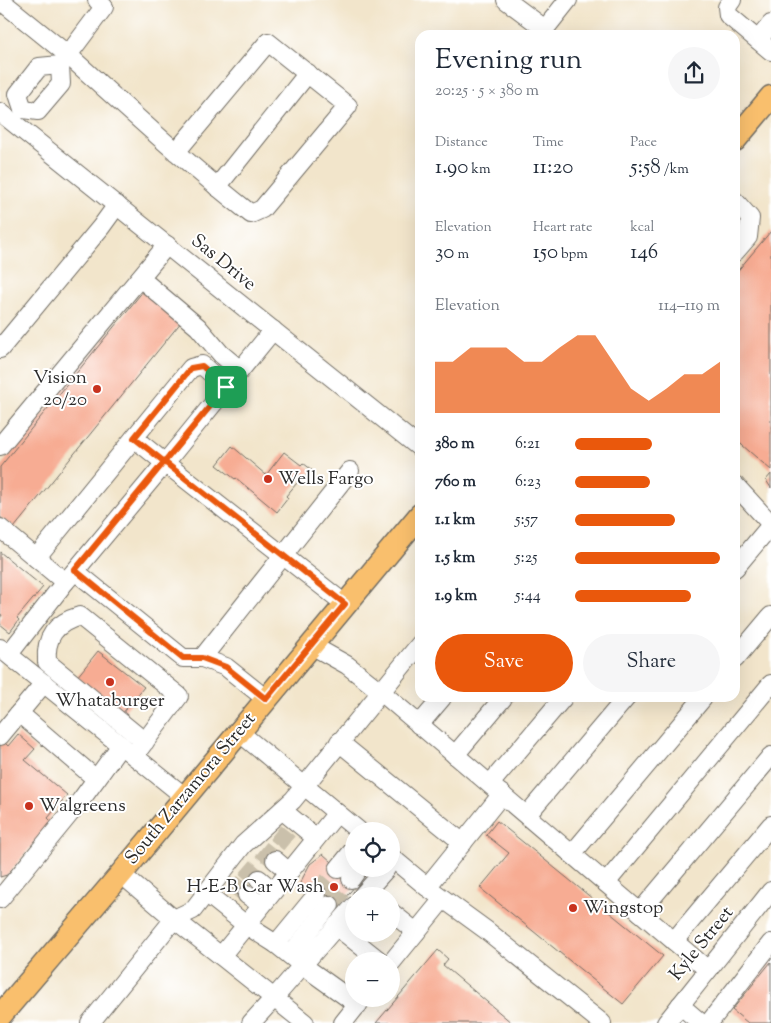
<!DOCTYPE html>
<html lang="en">
<head>
<meta charset="utf-8">
<style>
  body { margin:0; font-family:"Sorts Mill Goudy",serif; background:#f6f6f7; color:#1f2937; height:100vh; display:flex; flex-direction:column; font-size:19px; white-space:nowrap }
  * { box-sizing:border-box; margin:0 }
  p { font-size:16px; color:#747a83 }
  .icon { flex:none; width:28px; height:28px; fill:none; stroke:currentColor; stroke-width:2; stroke-linecap:round; stroke-linejoin:round }
  .map { position:relative; flex:1; overflow:hidden }
  .side { position:absolute; left:415px; top:30px; width:325px; height:672px; display:flex; flex-direction:column; background:#fff; border-radius:15px; box-shadow:0 5px 20px #0002 }
  .side>* { flex:none }
  .fabs { position:absolute; left:345px; top:822px; display:grid; gap:10px }
  .fabs a { display:grid; place-items:center; width:55px; height:55px; border-radius:50%; background:#fff; box-shadow:0 5px 20px #0002; font-size:25px }
  .pin { position:absolute; display:grid; place-items:center; width:42px; height:42px; color:#fff; margin:-21px; border-radius:10px; box-shadow:0 2px 8px #0006 }
  .round { display:grid; place-items:center; flex:none; width:52px; height:52px; border-radius:26px; background:#f6f6f7 }
  .summary { display:flex; align-items:center; justify-content:space-between; height:85px; padding:0 20px }
  h1 { font-size:28px; font-weight:600; line-height:38px }
  .figures { display:grid; grid-template-columns:repeat(3,1fr); gap:8px; height:85px; padding:5px 20px }
  .figures div { display:grid; align-content:center }
  .figures b { font-size:21px; font-weight:600 }
  .figures small { font-size:14px; font-weight:400 }
  .figures p { font-size:14px }
  .chart { height:140px; padding:10px 20px }
  .chart p { display:flex; justify-content:space-between }
  .chart svg { width:100%; height:90px; margin-top:5px; fill:#ea580c; opacity:.7 }
  .button { display:flex; gap:10px; margin-top:auto; padding:10px 20px }
  .button a { flex:1; height:58px; border-radius:30px; background:#ea580c; color:#fff; font-size:20px; font-weight:600; line-height:58px; text-align:center }
  .button a+a { background:#f6f6f7; color:#1f2937 }
  ul { padding:0 20px; list-style:none; font-size:16px }
  li { display:grid; grid-template-columns:80px 60px 1fr; align-items:center; height:38px }
  li i { height:12px; border-radius:6px; background:#ea580c }
  .map>svg:first-child { display:block }
  .building { fill:#f7ac93 }
  .lines { fill:none; stroke-linecap:round; stroke-linejoin:round }
  .minor-tunnel { stroke:#cac0ab; stroke-width:18; stroke-dasharray:18 9; stroke-linecap:butt }
  .minor-casing { stroke:#716c63; stroke-width:20 }
  .major-casing { stroke:#716c63; stroke-width:25 }
  .minor { stroke:#fff; stroke-width:18 }
  .major { stroke:#f9bf6d; stroke-width:22 }
  .route-casing { stroke:#fff; stroke-width:10 }
  .route { stroke:#ea580c; stroke-width:6 }
  .poi-dot { fill:#c8321e; stroke:#fff; stroke-width:2 }
  .labels { text-anchor:middle; dominant-baseline:central; stroke-width:4; stroke-linejoin:round; paint-order:stroke }
  .street-label { font-size:19px; fill:#2b2b2b; stroke:#fff }
  .poi-label { font-size:19px; fill:#2b2b2b; stroke:#fff; text-anchor:start }
</style>
</head>
<body>
<div class="map">
<svg width="771" height="1023" viewBox="0 0 771 1023">
  <rect width="100%" height="100%" fill="#fff"/>
  <filter id="ink" filterUnits="userSpaceOnUse"><feTurbulence type="fractalNoise" baseFrequency=".02" numOctaves="2"/><feDisplacementMap in="SourceGraphic" scale="10" xChannelSelector="R" yChannelSelector="G"/><feConvolveMatrix kernelMatrix="1 2 1 2 8 2 1 2 1" color-interpolation-filters="sRGB"/></filter>
  <filter id="wash" filterUnits="userSpaceOnUse"><feTurbulence type="fractalNoise" baseFrequency=".0096" numOctaves="4" result="noise"/><feDisplacementMap in="SourceGraphic" scale="20" xChannelSelector="R" yChannelSelector="G"/><feGaussianBlur stdDeviation="1.12" result="paint"/><feColorMatrix in="noise" values="0 0 0 0 0 0 0 0 0 0 0 0 0 0 0 0 0 1.4 0 .05"/><feComposite in="paint" operator="in"/></filter>
  <g filter="url(#wash)">
    <rect width="100%" height="100%" fill="#f2e5cb"/>
    <g id="blocks">
      <g class="building">
        <path d="M771 231V470L735 439V274Z"/>
        <path d="M144 290 182 321 14 528 0 517V467Z"/>
        <path d="M232 446 266 475 284 452 301 465 303 463 312 470 304 479 302 477 286 496 288 498 277 512 236 478 235 479 217 465Z"/>
        <path d="M771 474V488L766 480Z"/>
        <path d="M0 552 43 587 17 618 19 620 10 632 0 624V618L2 615 0 614Z"/>
        <path d="M98 651 144 687 122 714 77 677Z"/>
        <path d="M18 734 35 749 25 760 67 795 48 818 52 822 7 875 0 877V745L3 741 8 746Z"/>
        <path d="M497 821 663 956 623 1004 480 888 509 853 486 835Z"/>
        <path d="M323 854 357 884 335 909 300 883 310 864Z"/>
        <path d="M438 950 448 959 443 965 512 1023H376Z"/>
        <path d="M771 962V1023H748L732 1010Z"/>
      </g>
    </g>
  </g>
  <g filter="url(#ink)">
    <use href="#blocks" fill-opacity="0" stroke="#716c63" stroke-width="1"/>
    <g class="lines">
      <g class="minor-tunnel">
        <path d="M275 832 291 845"/>
        <path d="M261 849 275 860"/>
        <path d="M245 867 259 879"/>
        <path d="M232 883 247 895"/>
        <path d="M317 894 338 869"/>
        <path d="M330 905 351 879"/>
      </g>
      <defs>
        <g id="minor">
          <path d="M0 0 68 55 104 7 97 0"/>
          <path d="M506 0 545 29 568 0"/>
          <path d="M732 0 727 7 728 15 771 51"/>
          <path d="M758 40 771 24"/>
          <path d="M23 109 18 94 39 67 60 65 68 55C128 109 187 164 251 214L262 209 348 106 268 42 176 152"/>
          <path d="M23 109 38 111 61 84 60 65"/>
          <path d="M0 112 420 448"/>
          <path d="M217 187 308 73"/>
          <path d="M735 201 750 218 748 237 735 252"/>
          <path d="M140 278 198 327 221 354 240 370"/>
          <path d="M273 330 165 463 345 604"/>
          <path d="M0 349 101 227 117 205"/>
          <path d="M0 446 167 245"/>
          <path d="M735 485 771 524"/>
          <path d="M0 528 65 582 75 571 183 658H202L226 667 266 699"/>
          <path d="M36 558 191 368 202 365 226 387"/>
          <path d="M735 568 771 525"/>
          <path d="M75 571 165 463 134 438"/>
          <path d="M311 645 347 665 380 691 708 970"/>
          <path d="M0 648 185 797"/>
          <path d="M9 654 65 582"/>
          <path d="M202 658 350 471"/>
          <path d="M735 659 771 616"/>
          <path d="M19 713 96 779"/>
          <path d="M419 725 442 698"/>
          <path d="M239 732 359 831"/>
          <path d="M0 736 44 683"/>
          <path d="M339 742 463 843"/>
          <path d="M455 755 503 698"/>
          <path d="M134 756 179 696 80 616C55 623 45 637 47 662L145 742"/>
          <path d="M490 784 563 698"/>
          <path d="M282 810 316 838"/>
          <path d="M527 815 626 698"/>
          <path d="M572 854 703 698"/>
          <path d="M391 857 427 887 502 794"/>
          <path d="M275 860 289 872"/>
          <path d="M338 869 354 849"/>
          <path d="M121 874 174 919 193 910 243 845 293 800 420 644"/>
          <path d="M259 879 273 891"/>
          <path d="M351 879 358 869"/>
          <path d="M606 883 771 684"/>
          <path d="M427 887 486 930 602 1023"/>
          <path d="M206 893 246 925 276 944 302 965 358 1005"/>
          <path d="M247 895 262 905"/>
          <path d="M362 896 386 869"/>
          <path d="M0 899 81 800 121 745"/>
          <path d="M391 912 416 932"/>
          <path d="M640 912 771 756"/>
          <path d="M336 926 380 961"/>
          <path d="M674 941 771 825"/>
          <path d="M276 944 317 894"/>
          <path d="M290 955 330 905"/>
          <path d="M221 956 274 998 354 906"/>
          <path d="M391 963 443 899"/>
          <path d="M680 1005 701 1023"/>
          <path d="M90 1023 174 919 221 956 337 813"/>
          <path d="M251 1023 274 998 305 1023"/>
          <path d="M343 1023 362 999"/>
          <path d="M666 1023 771 891"/>
          <path d="M709 1023 771 943"/>
        </g>
        <g id="major">
          <path d="M735 140 771 97"/>
          <path d="M0 1016 121 874 420 515"/>
        </g>
      </defs>
      <use href="#minor" class="minor-casing"/>
      <use href="#major" class="major-casing"/>
      <use href="#minor" class="minor"/>
      <use href="#major" class="major"/>
    </g>
  </g>
  <g class="lines" filter="url(#ink)">
    <defs>
      <path id="route" d="M226 387 75 570 183 658H202L226 667 266 699 345 604 134 438 191 368 202 366 226 387"/>
    </defs>
    <use href="#route" class="route-casing"/>
    <use href="#route" class="route"/>
  </g>
  <g class="poi-dot">
    <circle cx="97" cy="389" r="5"/>
    <circle cx="268" cy="479" r="5"/>
    <circle cx="110" cy="682" r="5"/>
    <circle cx="29" cy="806" r="5"/>
    <circle cx="334" cy="887" r="5"/>
    <circle cx="573" cy="908" r="5"/>
  </g>
  <g class="labels">
    <g class="street-label">
      <text transform="translate(223 263) rotate(39)">Sas Drive</text>
      <text transform="translate(191 789) rotate(-50)">South Zarzamora Street</text>
      <text transform="translate(702 944) rotate(-51)">Kyle Street</text>
    </g>
    <g class="poi-label">
      <text x="87" y="378" text-anchor="end">Vision<tspan x="87" dy="22">20/20</tspan></text>
      <text x="278" y="479">Wells Fargo</text>
      <text x="110" y="701" text-anchor="middle">Whataburger</text>
      <text x="39" y="806">Walgreens</text>
      <text x="324" y="887" text-anchor="end">H-E-B Car Wash</text>
      <text x="583" y="908">Wingstop</text>
    </g>
  </g>
</svg>
<div class="fabs">
<a><svg class="icon" aria-label="locate" viewBox="0 0 24 24"><circle cx="12" cy="12" r="6"/><path d="M12 2v4M12 18v4M2 12h4M18 12h4"/></svg></a>
<a>+</a>
<a>−</a>
</div>
<div class="pin" style="left:226px;top:387px;background:#1e9e55"><svg class="icon" aria-label="arrive" viewBox="0 0 24 24"><path d="M6 21V4h12l-3 4 3 4H6"/></svg></div>
<section class="side">
<div class="summary"><div><h1>Evening run</h1><p>20:25 · 5 × 380 m</p></div><a class="round"><svg class="icon" aria-label="share" viewBox="0 0 24 24"><path d="M12 15V3M7 8l5-5 5 5M5 13v7h14v-7"/></svg></a></div>
<div class="figures">
<div><p>Distance</p><b>1.90<small> km</small></b></div>
<div><p>Time</p><b>11:20</b></div>
<div><p>Pace</p><b>5:58<small> /km</small></b></div>
</div>
<div class="figures">
<div><p>Elevation</p><b>30<small> m</small></b></div>
<div><p>Heart rate</p><b>150<small> bpm</small></b></div>
<div><p>kcal</p><b>146</b></div>
</div>
<div class="chart"><p><span>Elevation</span>114–119 m</p>
<svg viewBox="0 0 160 44" preserveAspectRatio="none"><path d="M0 44V19L10 19L20 12L30 12L40 12L50 19L60 19L70 12L80 6L90 6L100 19L110 32L120 38L130 32L140 25L150 25L160 19V44z"/></svg>
</div>
<ul>
<li><b>380 m</b>6:21<i style="width:53%"></i></li>
<li><b>760 m</b>6:23<i style="width:52%"></i></li>
<li><b>1.1 km</b>5:57<i style="width:69%"></i></li>
<li><b>1.5 km</b>5:25<i style="width:100%"></i></li>
<li><b>1.9 km</b>5:44<i style="width:80%"></i></li>
</ul>
<div class="button"><a>Save</a><a>Share</a></div>
</section>
</div>
</body>
</html>
